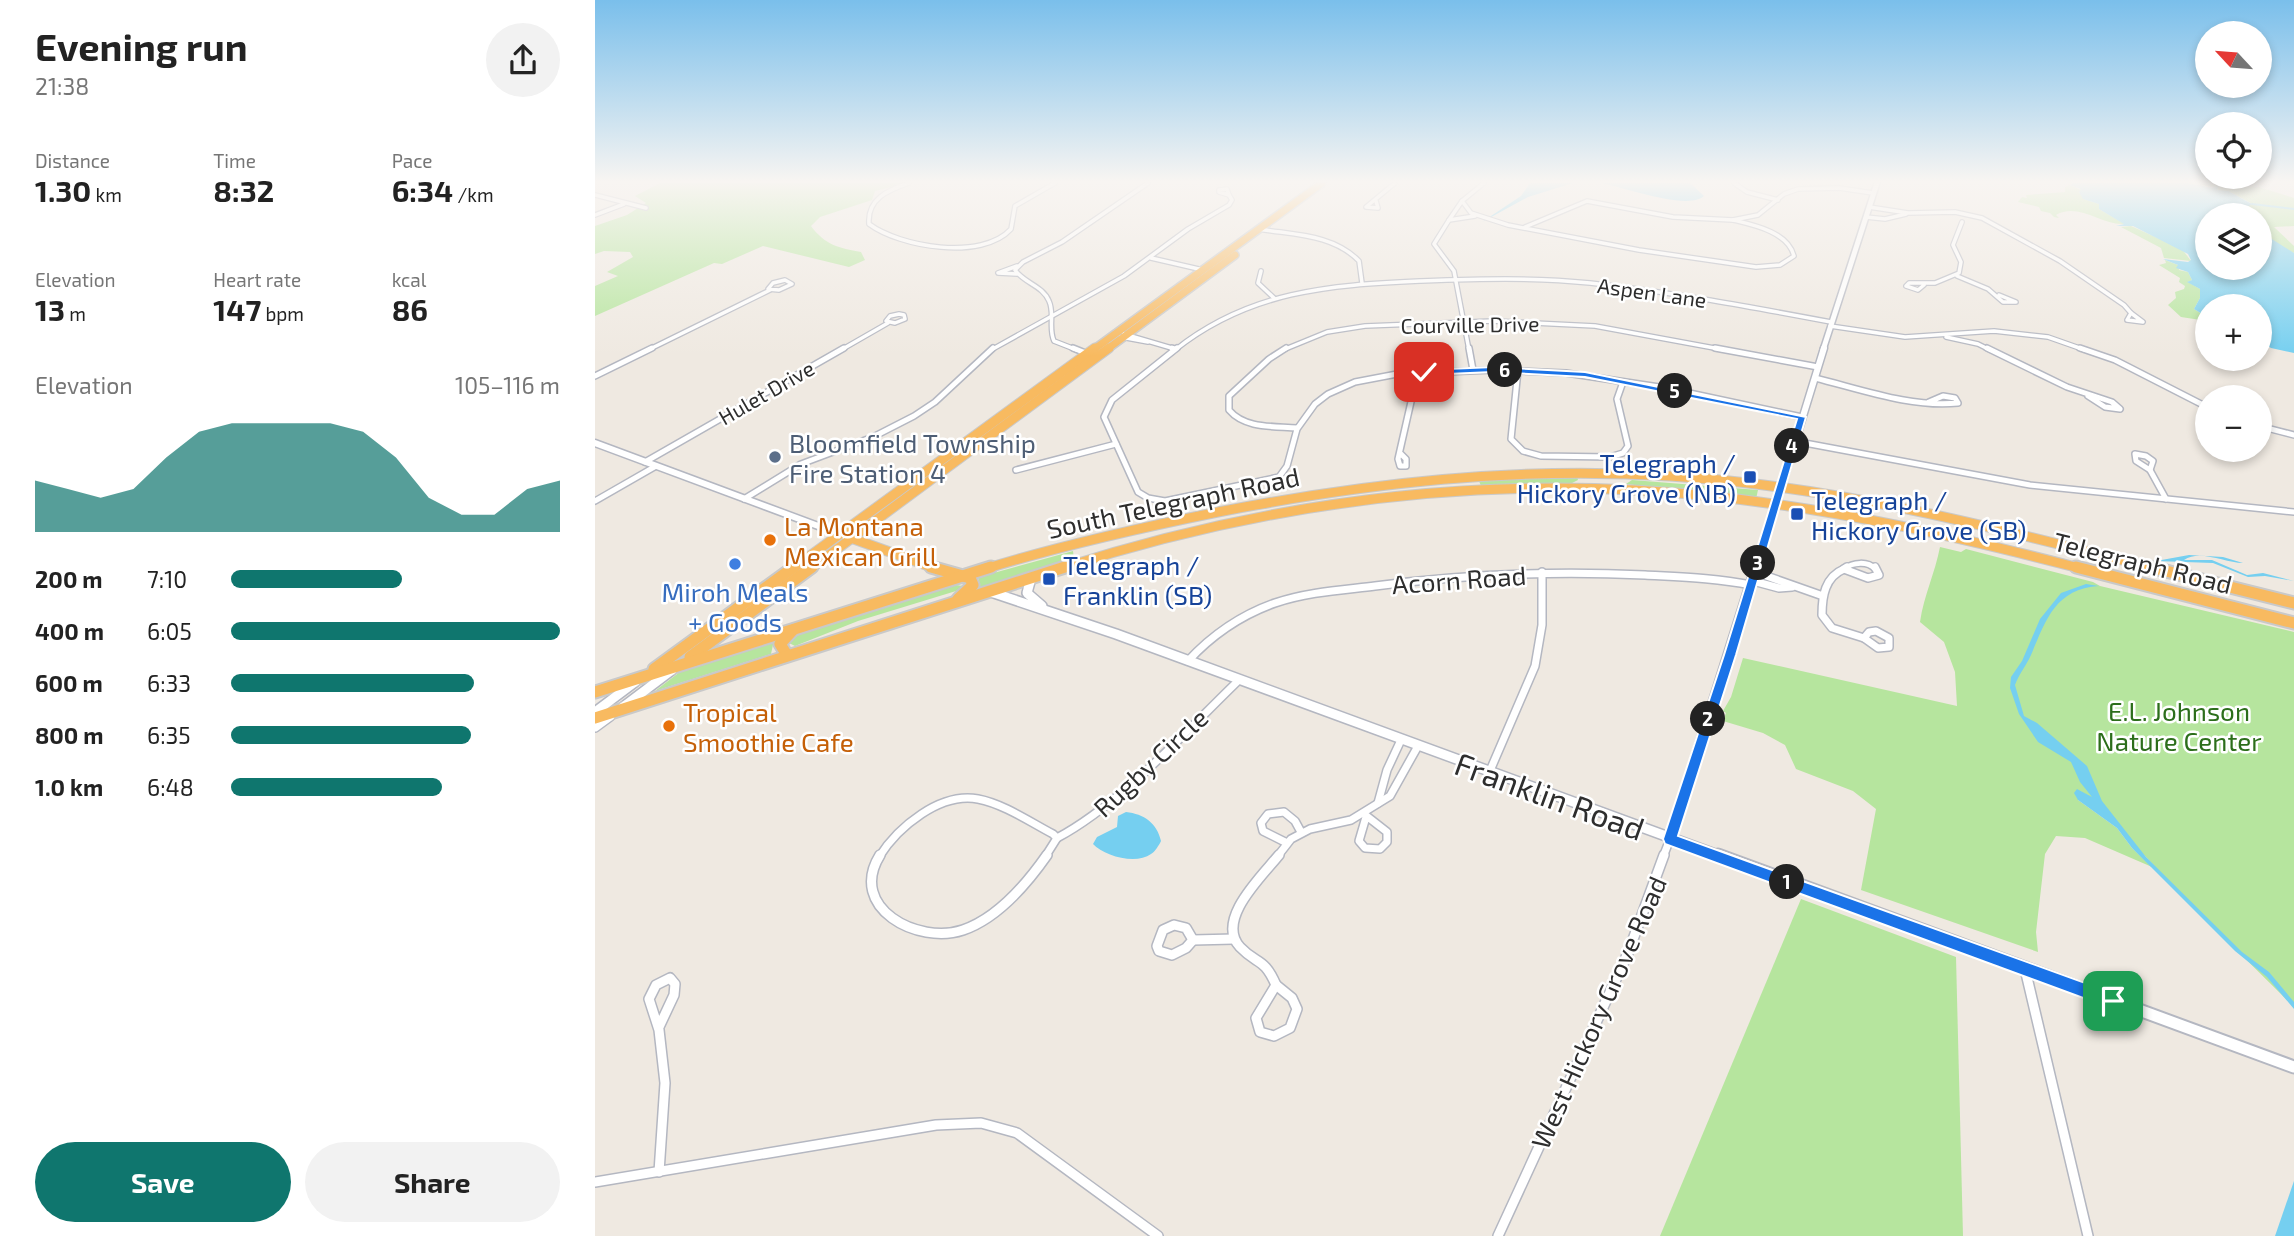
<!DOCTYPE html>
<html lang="en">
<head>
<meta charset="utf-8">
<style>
  body { margin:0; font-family:"Exo 2",sans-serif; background:#f2f2f2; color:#222; height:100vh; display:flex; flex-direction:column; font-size:26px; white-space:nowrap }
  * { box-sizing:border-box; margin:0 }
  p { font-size:23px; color:#767676 }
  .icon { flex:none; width:38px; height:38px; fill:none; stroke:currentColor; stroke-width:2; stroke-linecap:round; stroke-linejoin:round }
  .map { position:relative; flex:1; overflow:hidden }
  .side { display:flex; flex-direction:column; background:#fff; width:595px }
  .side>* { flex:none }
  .needle { width:46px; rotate:296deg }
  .fabs { position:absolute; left:1600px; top:21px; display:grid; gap:14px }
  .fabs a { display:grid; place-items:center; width:77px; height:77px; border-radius:50%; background:#fff; box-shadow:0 4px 10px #0003; font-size:35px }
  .pin { position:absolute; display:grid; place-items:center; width:60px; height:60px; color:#fff; margin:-30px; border-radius:14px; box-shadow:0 4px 10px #0006 }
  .km { position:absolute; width:35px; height:35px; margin:-18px; border-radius:50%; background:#222; color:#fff; font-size:19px; line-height:35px; text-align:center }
  .round { display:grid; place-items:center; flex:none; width:74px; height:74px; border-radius:37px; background:#f2f2f2 }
  .overview { display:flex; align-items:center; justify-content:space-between; height:119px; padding:0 35px }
  h1 { font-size:38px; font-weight:700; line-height:52px }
  .figures { display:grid; grid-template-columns:repeat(3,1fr); gap:10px; height:119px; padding:7px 35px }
  .figures div { display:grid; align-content:center }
  .figures b { font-size:30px; font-weight:700 }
  .figures small { font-size:19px; font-weight:400 }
  .figures p { font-size:19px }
  .chart { height:196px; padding:14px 35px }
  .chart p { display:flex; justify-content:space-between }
  .chart svg { width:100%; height:126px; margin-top:7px; fill:#0f766e; opacity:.7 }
  .primary-button { display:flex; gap:14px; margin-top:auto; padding:14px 35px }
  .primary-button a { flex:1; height:80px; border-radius:42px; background:#0f766e; color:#fff; font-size:28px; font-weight:700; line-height:80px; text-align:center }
  .primary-button a+a { background:#f2f2f2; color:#222 }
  ul { padding:0 35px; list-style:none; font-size:23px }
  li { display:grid; grid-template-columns:112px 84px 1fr; align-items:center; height:52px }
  li i { height:18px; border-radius:9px; background:#0f766e }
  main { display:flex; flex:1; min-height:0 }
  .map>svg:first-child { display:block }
  .green { fill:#b6e59e }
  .water { fill:#75cff0 }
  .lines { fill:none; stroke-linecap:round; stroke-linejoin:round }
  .stream { stroke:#75cff0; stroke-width:2 }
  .minor-far3-casing { stroke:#b4b7c1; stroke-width:6 }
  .minor-far2-casing { stroke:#b4b7c1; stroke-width:8 }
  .minor-far1-casing { stroke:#b4b7c1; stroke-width:10 }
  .minor-casing { stroke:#b4b7c1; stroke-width:12 }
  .tertiary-far3-casing { stroke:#b4b7c1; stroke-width:8 }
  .tertiary-far2-casing { stroke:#b4b7c1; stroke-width:9 }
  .tertiary-far1-casing { stroke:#b4b7c1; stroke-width:12 }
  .tertiary-casing { stroke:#b4b7c1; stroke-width:15 }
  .trunk-far2-casing { stroke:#c9c9c9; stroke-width:10 }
  .trunk-far1-casing { stroke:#c9c9c9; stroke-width:11 }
  .trunk-casing { stroke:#c9c9c9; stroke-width:15 }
  .minor-far3 { stroke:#fff; stroke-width:3.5 }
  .minor-far2 { stroke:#fff; stroke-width:5 }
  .minor-far1 { stroke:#fff; stroke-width:7 }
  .minor { stroke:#fff; stroke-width:9 }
  .tertiary-far3 { stroke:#fff; stroke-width:5 }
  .tertiary-far2 { stroke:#fff; stroke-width:6 }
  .tertiary-far1 { stroke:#fff; stroke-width:9 }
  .tertiary { stroke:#fff; stroke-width:11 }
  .trunk-far2 { stroke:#f8ba60; stroke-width:7 }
  .trunk-far1 { stroke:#f8ba60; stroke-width:9 }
  .trunk { stroke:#f8ba60; stroke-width:11 }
  .route { fill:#1a73e8; stroke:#fff; stroke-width:2 }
  .service-dot { fill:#5c6f8a; stroke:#fff; stroke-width:2.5 }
  .transit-dot { fill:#1a4fb4; stroke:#fff; stroke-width:2.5 }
  .food-dot { fill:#e8710a; stroke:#fff; stroke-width:2.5 }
  .shop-dot { fill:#3f7fe0; stroke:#fff; stroke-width:2.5 }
  .labels { text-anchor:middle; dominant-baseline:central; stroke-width:5; stroke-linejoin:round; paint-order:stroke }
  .far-street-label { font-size:21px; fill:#2e2e2e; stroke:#fff }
  .service-label { font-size:26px; fill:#4e5e75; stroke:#fff; text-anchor:start }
  .transit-label { font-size:26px; fill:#164399; stroke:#fff; text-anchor:start }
  .street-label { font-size:26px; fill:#2e2e2e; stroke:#fff }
  .food-label { font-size:26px; fill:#c56008; stroke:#fff; text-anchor:start }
  .shop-label { font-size:26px; fill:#366cbe; stroke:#fff }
  .park-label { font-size:26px; fill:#2c6e1b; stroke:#fff }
  .near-street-label { font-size:32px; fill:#2e2e2e; stroke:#fff }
</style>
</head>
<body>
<main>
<section class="side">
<div class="overview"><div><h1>Evening run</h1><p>21:38</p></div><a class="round"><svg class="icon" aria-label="share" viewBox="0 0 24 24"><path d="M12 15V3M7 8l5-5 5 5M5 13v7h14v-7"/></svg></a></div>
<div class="figures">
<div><p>Distance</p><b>1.30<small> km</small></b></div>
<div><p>Time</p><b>8:32</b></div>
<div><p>Pace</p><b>6:34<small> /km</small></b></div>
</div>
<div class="figures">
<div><p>Elevation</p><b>13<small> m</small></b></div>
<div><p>Heart rate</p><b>147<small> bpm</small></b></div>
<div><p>kcal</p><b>86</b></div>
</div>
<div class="chart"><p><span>Elevation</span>105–116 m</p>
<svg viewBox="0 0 160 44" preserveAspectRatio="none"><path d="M0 44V26L10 29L20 32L30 29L40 18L50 9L60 6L70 6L80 6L90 6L100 9L110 18L120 32L130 38L140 38L150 29L160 26V44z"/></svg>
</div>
<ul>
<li><b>200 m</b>7:10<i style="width:52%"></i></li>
<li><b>400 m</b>6:05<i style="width:100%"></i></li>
<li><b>600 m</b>6:33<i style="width:74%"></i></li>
<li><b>800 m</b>6:35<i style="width:73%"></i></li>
<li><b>1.0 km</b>6:48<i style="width:64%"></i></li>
</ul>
<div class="primary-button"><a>Save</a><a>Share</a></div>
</section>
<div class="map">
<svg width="1699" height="1236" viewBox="0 0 1699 1236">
  <rect width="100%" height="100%" fill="#efe9e1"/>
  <g class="green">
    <path d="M65 183H312L280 191 277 200 225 217 216 226C230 245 244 248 266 252L270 260 254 267 168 246 127 264 119 263 0 316V286L23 276 12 272 38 257 35 252 9 251 0 254V226L32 215 51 203 40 196Z"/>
    <path d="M1594 183 1664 187 1699 198V226L1679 227 1699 246V253C1683 247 1665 234 1664 215L1653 210 1652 205 1656 203 1633 191 1622 190 1621 187Z"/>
    <path d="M1475 185 1486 190 1484 192 1489 199 1504 204V209L1530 224C1507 226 1484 202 1461 215L1464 218 1459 217 1455 213 1446 211 1444 207 1423 202 1427 197 1432 198 1431 195 1470 192V187Z"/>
    <path d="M1536 226 1587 249 1596 261 1569 258 1566 248 1526 227Z"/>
    <path d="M1570 260 1583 265 1584 270 1593 272 1597 280 1593 282 1605 289V298L1599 309 1612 317V321L1586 317 1573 305 1581 298 1580 292 1589 289 1590 286 1584 282 1585 278 1564 265 1571 263Z"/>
    <path d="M982 477 983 480 977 483 886 486 884 481Z"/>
    <path d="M1037 480 1163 490 1161 499 1031 484Z"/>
    <path d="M1345 547 1366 552 1371 549 1498 582 1505 586 1699 632V1007L1591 900 1496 798 1485 791 1483 800 1522 828 1537 848 1557 867 1490 838 1461 836 1450 854 1441 932 1443 952 1266 890 1281 809 1258 791 1201 769 1190 745 1168 733 1128 721 1131 713 1128 711 1136 697 1148 658 1362 706 1360 672 1349 642 1325 622C1329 595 1340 573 1345 547Z"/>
    <path d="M478 551 479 560 382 590 384 577Z"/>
    <path d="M361 585 368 586 361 591 263 621 200 646 194 643 203 635Z"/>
    <path d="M179 640 176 654 60 691 90 668Z"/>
    <path d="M1206 899 1361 957 1368 1236H1065Z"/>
  </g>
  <g class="water">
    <path d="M935 183H978L933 197 887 222 926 196Z"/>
    <path d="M1006 183H1095L1109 196C1093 211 1028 187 1006 183Z"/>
    <path d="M1478 183H1594L1617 188 1624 185 1622 190 1633 191 1657 204 1652 207 1660 215H1612V268H1664V221L1672 236 1699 253V353L1676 348 1664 340V306H1612V317L1599 309 1605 298V289L1592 282 1597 280 1593 272 1581 268 1583 265 1568 259 1593 262 1596 260 1593 254 1538 226H1521L1529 224 1504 209V204L1488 199 1484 192 1486 189 1475 185Z"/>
    <path d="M1594 555 1628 557 1648 563C1630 563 1605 549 1589 560H1617L1652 575 1668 573 1699 581 1670 576 1653 577 1618 563 1561 561Z"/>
    <path d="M1491 584 1504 586C1460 589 1451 620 1436 655 1431 666 1424 674 1420 685L1429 716 1442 723 1492 766 1507 801 1551 857 1647 952 1674 972 1699 1002V1009L1672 977 1640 951 1537 848 1522 828 1483 800 1479 793 1482 789 1497 797 1485 782 1476 762 1443 742 1424 714 1415 688 1416 677 1427 661 1445 619 1466 593Z"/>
    <path d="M531 812C549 814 562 823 566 841 564 845 560 852 556 854 541 865 509 856 498 844L502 837 522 827 523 816Z"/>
    <path d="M1699 1181V1236H1680Z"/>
  </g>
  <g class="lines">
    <path class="stream" d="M1657 204 1699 209"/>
    <defs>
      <g id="minor-far3">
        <path d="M314 183C293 190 272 199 274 224 305 247 387 261 416 229L420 206 460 183"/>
        <path d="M889 183 867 201 876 213 913 225 1044 250 1161 267 1185 265 1199 256C1193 232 1159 225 1138 220"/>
        <path d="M1139 183 1152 192 1183 200"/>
        <path d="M632 189 634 195 624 192V190Z"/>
        <path d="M0 195 51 208"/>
        <path d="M781 201 783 208 771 207 800 183"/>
        <path d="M1274 207 1313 213 1360 212 1387 218 1465 261 1529 305 1536 313"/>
        <path d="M0 215 29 204"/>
        <path d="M1271 217 1290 219 1311 214"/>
        <path d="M854 220 867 201"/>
        <path d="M930 227 992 201 1078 217 1138 220 1163 215 1189 194 1203 189 1244 188 1278 193"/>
        <path d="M664 229C699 235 738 234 764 261L767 283"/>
        <path d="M556 258 608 270"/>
        <path d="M422 266 403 273 422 274"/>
        <path d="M666 271 663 283 679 298"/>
        <path d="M1362 276 1393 289 1408 302H1421L1404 295"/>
        <path d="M190 280 197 284 184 290 173 289 178 283Z"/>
        <path d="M1329 285 1323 290 1311 286 1314 283H1340L1364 273 1366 262 1358 245 1367 222"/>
        <path d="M1536 313 1548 322 1532 320Z"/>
        <path d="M304 314 309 315 310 319 300 323 291 321 295 316Z"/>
        <path d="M1235 326 1310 337 1399 331 1453 337 1490 350"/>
        <path d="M529 334 580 349"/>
        <path d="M526 337 553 342"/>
        <path d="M1351 337 1383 344 1395 350"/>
        <path d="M53 350 175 290"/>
        <path d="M246 350 293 323"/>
        <path d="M396 350 529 276 593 229 634 205 637 200 634 195"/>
        <path d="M482 350 459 341C453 328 460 314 454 301 448 286 429 283 420 270L428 262 467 242 553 183"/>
        <path d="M580 350C654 291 734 285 825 281 882 279 938 277 995 283 1076 292 1156 307 1236 322"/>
        <path d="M688 350 732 332 770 326 898 321 1000 326 1130 350"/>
        <path d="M874 350 859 271 839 244 854 220 880 216"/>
      </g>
      <g id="minor-far2">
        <path d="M478 348 493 354"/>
        <path d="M577 348 580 349"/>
        <path d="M582 348 517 400 509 417 543 492 553 498 570 501 684 477 692 466 702 429 720 404 733 394 760 382 802 374 899 370 971 373 1071 388 1207 417"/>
        <path d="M691 348 674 359 634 396V410C650 429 679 426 702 428"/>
        <path d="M874 348 878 370"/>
        <path d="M1120 348 1223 367"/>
        <path d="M1392 348 1472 387 1517 402 1525 409 1510 407 1493 396"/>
        <path d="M1485 348 1520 360 1612 407"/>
        <path d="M923 370 916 439 928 451 946 456 1015 457 1028 453 1033 446 1022 399 1028 382"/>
        <path d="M0 376 57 348"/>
        <path d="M1220 378C1265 389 1317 408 1363 403L1360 398 1348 396 1334 402"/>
        <path d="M1664 426 1699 435"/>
        <path d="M1199 441 1435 485 1699 512"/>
        <path d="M806 454 811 459V466H805L803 459 818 393V373"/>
        <path d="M1540 454 1551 456 1558 461 1555 470 1541 461Z"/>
        <path d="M50 462 249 348"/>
        <path d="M421 470 521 444"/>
        <path d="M1555 470 1571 499"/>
        <path d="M149 499 206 464 278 437 319 416 340 402 398 348"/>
        <path d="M0 501 61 466"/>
        <path d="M1249 569C1258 562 1273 561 1280 569"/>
      </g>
      <g id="minor-far1">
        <path d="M1252 567 1249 569 1273 578 1284 575 1280 567"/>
        <path d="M1249 569C1230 577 1227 596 1227 615L1237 628 1269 638"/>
        <path d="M1160 572 1228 596"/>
        <path d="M1158 581 1184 588 1197 587"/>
        <path d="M1281 631 1294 638V647L1283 648 1269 638 1274 632Z"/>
        <path d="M593 661C618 634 646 615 680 603 712 592 747 590 780 586 870 574 960 571 1050 575 1086 577 1121 578 1156 585"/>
        <path d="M894 773 940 666 947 625V572"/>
        <path d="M783 803 792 770 806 740"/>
        <path d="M769 814 792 832V842L785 849 770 848 764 841 771 817"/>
        <path d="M462 838C526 804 591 731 644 680"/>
        <path d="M692 843 668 831 666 823 673 814 689 812 700 821 706 832"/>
        <path d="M284 857C303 827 345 792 383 799 409 804 435 822 458 834L462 838 450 857"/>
        <path d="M682 857 696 839 715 829 756 820 795 796 823 746"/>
        <path d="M1068 857 1075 839"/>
      </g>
      <g id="minor">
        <path d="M285 855C252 908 323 945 368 930 403 918 431 885 452 855"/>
        <path d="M579 925 591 928 598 940 591 948 577 955 564 951 562 946 568 930Z"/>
        <path d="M598 940 639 939"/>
        <path d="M1430 969 1493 1236"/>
        <path d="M681 985 697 998 702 1009 695 1028 679 1036 665 1032 661 1018Z"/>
        <path d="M681 985C669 957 662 965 645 947 620 920 667 876 684 855"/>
        <path d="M64 1027 79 995 80 984 75 978 61 985 54 999 64 1030 70 1083 64 1172"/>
        <path d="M0 1182 341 1125 386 1123 422 1133 563 1236"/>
        <path d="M903 1236 1033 953 1069 855"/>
      </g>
      <path id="tertiary-far3" d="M1228 350 1282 183"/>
      <g id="tertiary-far2">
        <path d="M0 443 250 536"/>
        <path d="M1161 569 1229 348"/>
      </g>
      <g id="tertiary-far1">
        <path d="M436 578 432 593 447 606"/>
        <path d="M396 592 521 634 1128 857"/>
        <path d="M28 707 77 670"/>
        <path d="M0 712 40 682"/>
        <path d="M0 727 15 716"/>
        <path d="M1075 839 1161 567"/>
      </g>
      <path id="tertiary" d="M1123 855 1699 1067"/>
      <g id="trunk-far2">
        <path d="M498 350 727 183"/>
        <path d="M511 350 640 255"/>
      </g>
      <g id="trunk-far1">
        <path d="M256 538 342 569"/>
        <path d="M197 569 500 348"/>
        <path d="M215 569 514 348"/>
        <path d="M390 569C467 545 544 528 623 512 773 483 922 466 1075 476 1240 486 1403 528 1562 569"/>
        <path d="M464 569C675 501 894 473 1115 496 1241 509 1365 537 1488 569"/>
      </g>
      <g id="trunk">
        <path d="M336 567 375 578 378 585 363 599"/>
        <path d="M1481 567 1699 623"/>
        <path d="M1555 567 1699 603"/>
        <path d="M192 655 185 644 198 630"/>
        <path d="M95 657 217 567"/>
        <path d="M59 669 199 567"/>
        <path d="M0 692 396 567"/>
        <path d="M0 718 470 567"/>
      </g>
    </defs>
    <use href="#minor-far3" class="minor-far3-casing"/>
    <use href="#minor-far2" class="minor-far2-casing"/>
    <use href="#minor-far1" class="minor-far1-casing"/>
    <use href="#minor" class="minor-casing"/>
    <use href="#tertiary-far3" class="tertiary-far3-casing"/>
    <use href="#tertiary-far2" class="tertiary-far2-casing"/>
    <use href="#tertiary-far1" class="tertiary-far1-casing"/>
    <use href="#tertiary" class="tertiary-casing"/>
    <use href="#trunk-far2" class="trunk-far2-casing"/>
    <use href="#trunk-far1" class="trunk-far1-casing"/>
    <use href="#trunk" class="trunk-casing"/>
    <use href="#minor-far3" class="minor-far3"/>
    <use href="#minor-far2" class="minor-far2"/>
    <use href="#minor-far1" class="minor-far1"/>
    <use href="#minor" class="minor"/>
    <use href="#tertiary-far3" class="tertiary-far3"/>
    <use href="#tertiary-far2" class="tertiary-far2"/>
    <use href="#tertiary-far1" class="tertiary-far1"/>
    <use href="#tertiary" class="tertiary"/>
    <use href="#trunk-far2" class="trunk-far2"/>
    <use href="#trunk-far1" class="trunk-far1"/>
    <use href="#trunk" class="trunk"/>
  </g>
  <linearGradient id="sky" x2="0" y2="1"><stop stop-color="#7abfeb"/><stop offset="0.51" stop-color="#f8f5f2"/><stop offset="1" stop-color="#f8f5f2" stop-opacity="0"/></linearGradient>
  <rect width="1699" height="356" fill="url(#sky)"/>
  <path class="route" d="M898 367 990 372 1211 417 1141 655 1083 836 1518 993 1524 995 1526 1001 1524 1006 1518 1009 1070 844 1068 839 1129 655 1202 419 990 377 898 372 829 375 825 372 829 370Z"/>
  <circle class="service-dot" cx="180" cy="457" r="7"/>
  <g class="transit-dot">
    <rect x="1148" y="470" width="14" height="14" rx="3.5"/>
    <rect x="1195" y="507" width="14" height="14" rx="3.5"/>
    <rect x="447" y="572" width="14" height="14" rx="3.5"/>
  </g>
  <g class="food-dot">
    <circle cx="175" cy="540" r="7"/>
    <circle cx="74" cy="726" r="7"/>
  </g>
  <circle class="shop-dot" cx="140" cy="564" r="7"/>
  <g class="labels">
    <g class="far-street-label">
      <text transform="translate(1057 292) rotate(8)">Aspen Lane</text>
      <text transform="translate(875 324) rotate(-1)">Courville Drive</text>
      <text transform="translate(171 392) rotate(-30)">Hulet Drive</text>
    </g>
    <g class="service-label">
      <text x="194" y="442">Bloomfield Township<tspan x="194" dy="30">Fire Station 4</tspan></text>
    </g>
    <g class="transit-label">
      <text x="1141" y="462" text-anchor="end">Telegraph /<tspan x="1141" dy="30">Hickory Grove (NB)</tspan></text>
      <text x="1216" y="499">Telegraph /<tspan x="1216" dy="30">Hickory Grove (SB)</tspan></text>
      <text x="468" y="564">Telegraph /<tspan x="468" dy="30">Franklin (SB)</tspan></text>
    </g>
    <g class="street-label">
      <text transform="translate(578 502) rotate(-12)">South Telegraph Road</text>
      <text transform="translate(1548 562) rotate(14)">Telegraph Road</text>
      <text transform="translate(864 579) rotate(-4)">Acorn Road</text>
      <text transform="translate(555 762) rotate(-43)">Rugby Circle</text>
      <text transform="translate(1003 1012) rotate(-66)">West Hickory Grove Road</text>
    </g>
    <g class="food-label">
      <text x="189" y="525">La Montana<tspan x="189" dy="30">Mexican Grill</tspan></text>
      <text x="88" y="711">Tropical<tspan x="88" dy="30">Smoothie Cafe</tspan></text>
    </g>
    <g class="shop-label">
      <text x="140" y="591">Miroh Meals<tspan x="140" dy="30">+ Goods</tspan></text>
    </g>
    <g class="park-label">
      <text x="1584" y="710">E.L. Johnson<tspan x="1584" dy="30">Nature Center</tspan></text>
    </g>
    <g class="near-street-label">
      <text transform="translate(955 795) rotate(20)">Franklin Road</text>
    </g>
  </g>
</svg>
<div class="fabs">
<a><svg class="needle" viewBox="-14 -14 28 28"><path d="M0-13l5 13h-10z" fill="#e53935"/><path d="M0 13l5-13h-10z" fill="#767676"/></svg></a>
<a><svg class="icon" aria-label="locate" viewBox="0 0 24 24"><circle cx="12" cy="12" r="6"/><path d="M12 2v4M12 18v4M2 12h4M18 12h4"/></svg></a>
<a><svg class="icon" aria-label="layers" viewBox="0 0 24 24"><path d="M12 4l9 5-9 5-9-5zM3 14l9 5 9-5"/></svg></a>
<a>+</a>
<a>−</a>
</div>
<div class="pin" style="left:1518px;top:1001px;background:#1e9e55"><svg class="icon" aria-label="arrive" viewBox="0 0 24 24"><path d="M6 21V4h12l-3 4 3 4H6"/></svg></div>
<div class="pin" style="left:829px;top:372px;background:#d93025"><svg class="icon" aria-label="check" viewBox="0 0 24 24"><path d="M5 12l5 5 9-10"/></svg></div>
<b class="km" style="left:1192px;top:882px">1</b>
<b class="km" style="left:1113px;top:719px">2</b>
<b class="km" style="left:1163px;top:563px">3</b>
<b class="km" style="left:1197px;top:446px">4</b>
<b class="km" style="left:1080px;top:391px">5</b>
<b class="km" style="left:910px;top:370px">6</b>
</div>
</main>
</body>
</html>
